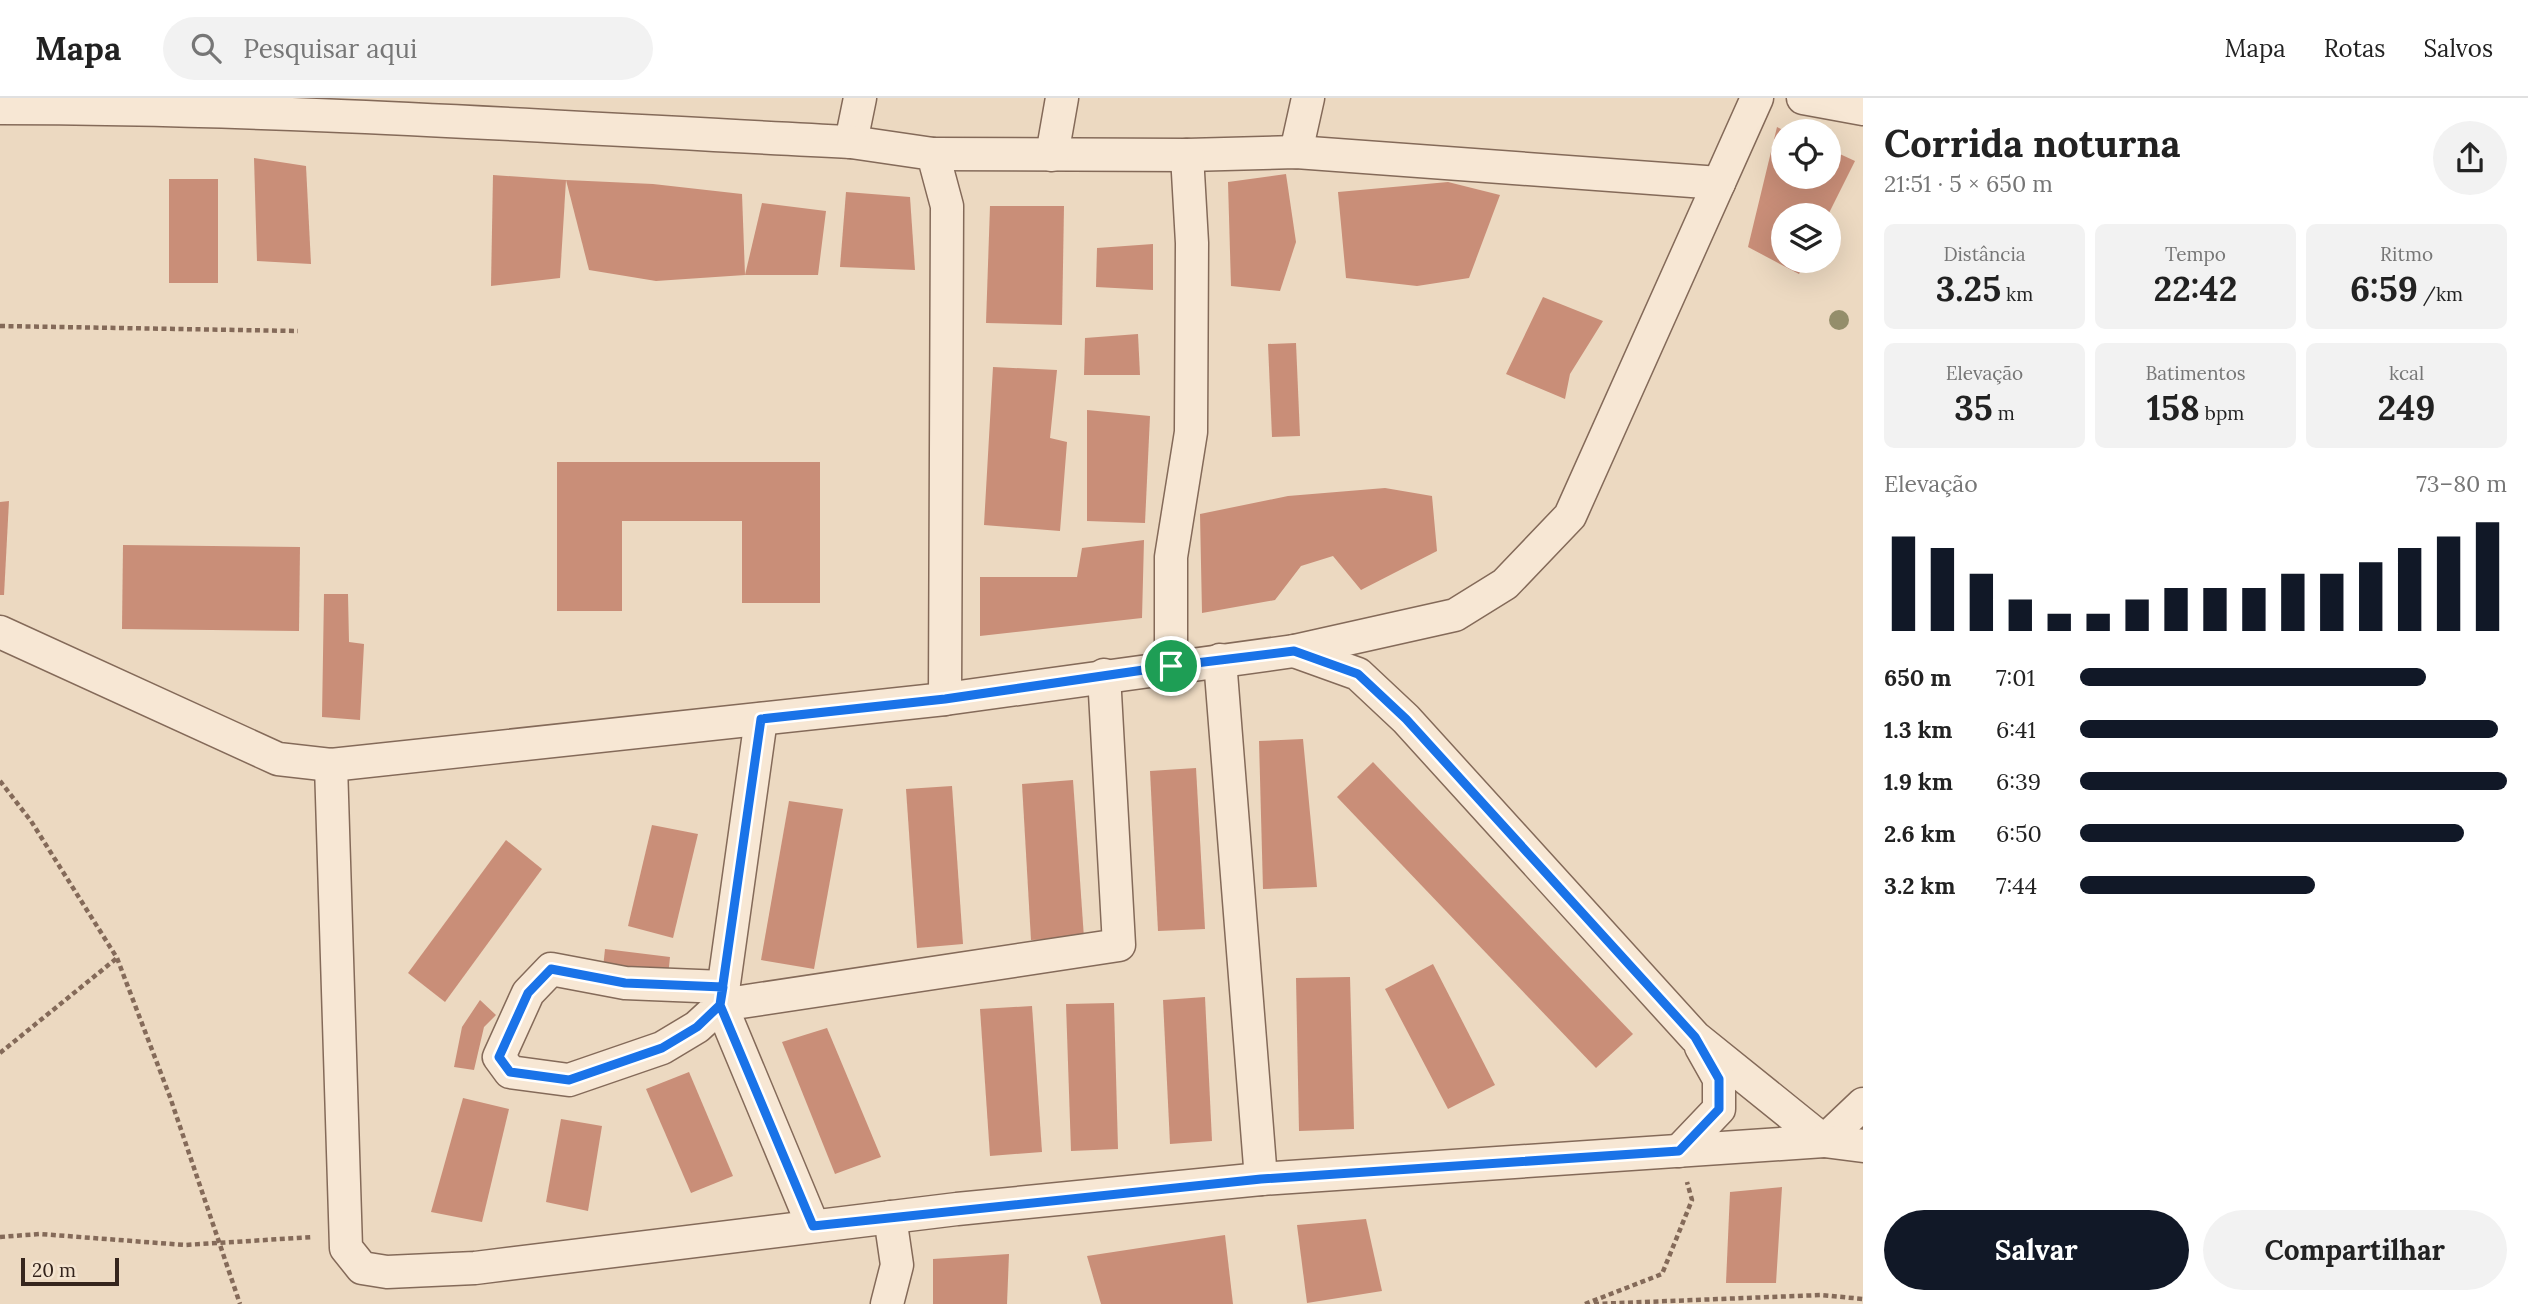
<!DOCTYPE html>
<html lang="pt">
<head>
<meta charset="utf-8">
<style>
  body { margin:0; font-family:Lora,serif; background:#f2f2f2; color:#222; height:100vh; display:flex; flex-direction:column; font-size:26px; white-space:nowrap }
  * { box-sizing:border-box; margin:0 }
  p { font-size:23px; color:#767676 }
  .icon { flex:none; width:38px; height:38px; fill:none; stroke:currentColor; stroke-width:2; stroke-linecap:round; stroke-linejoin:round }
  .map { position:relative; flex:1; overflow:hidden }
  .sheet { display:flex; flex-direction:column; background:#fff; width:665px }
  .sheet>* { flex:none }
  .controls { position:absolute; left:1771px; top:21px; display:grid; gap:14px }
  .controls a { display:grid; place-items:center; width:70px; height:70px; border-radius:50%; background:#fff; box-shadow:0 7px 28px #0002; font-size:35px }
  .scale { position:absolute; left:21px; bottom:18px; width:98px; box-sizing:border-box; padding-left:7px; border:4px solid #35251d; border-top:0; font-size:19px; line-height:24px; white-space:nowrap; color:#35251d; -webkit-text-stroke:5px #f4e4d0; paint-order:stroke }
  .pin { position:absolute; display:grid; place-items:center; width:60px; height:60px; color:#fff; margin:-30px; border:4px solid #fff; border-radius:50%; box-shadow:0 2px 7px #0007 }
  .round { display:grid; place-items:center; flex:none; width:74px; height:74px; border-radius:37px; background:#f2f2f2 }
  .overview { display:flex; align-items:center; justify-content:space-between; height:119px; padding:0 21px }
  h1 { font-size:38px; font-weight:700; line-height:52px }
  .figures { display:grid; grid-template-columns:repeat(3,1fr); gap:10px; height:119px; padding:7px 21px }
  .figures div { display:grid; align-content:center; border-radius:10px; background:#f2f2f2; text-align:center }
  .figures b { font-size:35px; font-weight:700 }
  .figures small { font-size:19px; font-weight:400 }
  .figures p { font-size:19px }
  .chart { height:196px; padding:14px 21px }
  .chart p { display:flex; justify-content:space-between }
  .chart svg { width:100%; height:126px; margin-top:7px; stroke:#111827; stroke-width:6 }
  .action { display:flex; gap:14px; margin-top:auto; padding:14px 21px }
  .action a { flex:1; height:80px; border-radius:42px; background:#111827; color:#fff; font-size:28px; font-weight:700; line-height:80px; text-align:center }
  .action a+a { background:#f2f2f2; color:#222 }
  ul { padding:0 21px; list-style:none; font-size:23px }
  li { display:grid; grid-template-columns:112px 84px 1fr; align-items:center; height:52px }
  li i { height:18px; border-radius:9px; background:#111827 }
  header { display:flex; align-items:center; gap:42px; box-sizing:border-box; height:98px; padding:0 35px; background:#fff; border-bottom:2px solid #e0e0e0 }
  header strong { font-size:33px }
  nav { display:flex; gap:38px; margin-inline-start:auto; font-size:24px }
  .search { width:490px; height:63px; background:#f2f2f2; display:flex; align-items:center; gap:18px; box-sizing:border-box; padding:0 24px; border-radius:38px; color:#767676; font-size:26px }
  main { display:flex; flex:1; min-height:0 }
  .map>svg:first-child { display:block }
  .building { fill:#c98e78 }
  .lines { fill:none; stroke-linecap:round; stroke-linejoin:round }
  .minor-casing { stroke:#846a59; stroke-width:35 }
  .path { stroke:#846a59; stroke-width:4.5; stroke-dasharray:5 3.5; stroke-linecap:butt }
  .minor { stroke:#f7e7d4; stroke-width:32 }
  .tree { fill:#948e6b }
  .route-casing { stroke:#fff; stroke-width:14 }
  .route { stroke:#1a73e8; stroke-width:9 }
</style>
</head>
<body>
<header>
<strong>Mapa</strong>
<div class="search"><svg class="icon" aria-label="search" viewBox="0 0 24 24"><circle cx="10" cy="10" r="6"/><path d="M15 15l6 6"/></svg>Pesquisar aqui</div>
<nav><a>Mapa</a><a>Rotas</a><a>Salvos</a></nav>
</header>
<main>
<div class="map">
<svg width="1863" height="1206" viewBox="0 0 1863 1206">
  <rect width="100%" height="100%" fill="#ecd9c1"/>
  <g class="building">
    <path d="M1777 29 1783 32V79H1829V51L1855 63 1828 117H1783V163H1806L1799 176 1748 149Z"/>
    <path d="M254 60 306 68 311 166 257 163Z"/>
    <path d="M1286 76 1296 144 1280 193 1231 188 1228 84Z"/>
    <path d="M493 77 566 82 560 180 491 188Z"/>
    <rect x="169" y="81" width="49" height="104"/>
    <path d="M566 82 653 86 742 96 745 177 656 183 589 172Z"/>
    <path d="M1448 84 1500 97 1469 180 1417 188 1346 180 1338 94Z"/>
    <path d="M846 94 910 99 915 172 840 169Z"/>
    <path d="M762 105 826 113 818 177H745Z"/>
    <path d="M990 108H1064L1062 227 986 225Z"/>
    <path d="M1153 146V192L1096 189 1097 150Z"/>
    <path d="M1543 199 1603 223 1570 276 1565 301 1506 276Z"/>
    <path d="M1138 236 1140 277H1084L1085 240Z"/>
    <path d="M1296 245 1300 338 1272 339 1268 246Z"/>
    <path d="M993 269 1057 272 1050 340 1067 344 1060 433 984 427Z"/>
    <path d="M1087 312 1150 318 1145 425 1087 423Z"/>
    <path d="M557 364H820V505H742V423H622V513H557Z"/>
    <path d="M1385 390 1432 398 1437 453 1361 492 1333 458 1301 468 1275 502 1202 515 1200 416 1288 398Z"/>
    <path d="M9 403 4 497H0V404Z"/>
    <path d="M1144 442 1142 520 980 538V479H1077L1082 450Z"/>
    <path d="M123 447 300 449 299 533 122 531Z"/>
    <path d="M324 496H348L349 544 364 546 360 622 322 619Z"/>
    <path d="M1303 641 1317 789 1263 791 1259 643Z"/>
    <path d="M1373 664 1633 936 1596 970 1337 699Z"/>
    <path d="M1196 670 1205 831 1158 833 1150 673Z"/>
    <path d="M1073 682 1084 840 1031 842 1022 686Z"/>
    <path d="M952 688 963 846 917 850 906 691Z"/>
    <path d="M789 703 843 711 814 871 761 862Z"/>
    <path d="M652 727 698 736 673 840 628 828Z"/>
    <path d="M506 742 542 771 445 904 408 875Z"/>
    <path d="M605 851 670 859 668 878 603 870Z"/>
    <path d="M1433 866 1495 987 1448 1011 1385 891Z"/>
    <path d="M1350 879 1354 1031 1299 1033 1296 880Z"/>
    <path d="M1205 899 1212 1043 1170 1046 1163 902Z"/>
    <path d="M480 902 496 917 484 929 474 972 454 969 462 929Z"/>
    <path d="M1114 905 1118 1051 1071 1053 1066 906Z"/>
    <path d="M1032 908 1042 1054 990 1058 980 911Z"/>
    <path d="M827 930 881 1059 835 1076 782 944Z"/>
    <path d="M689 974 733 1078 691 1095 646 991Z"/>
    <path d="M463 1000 509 1011 482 1124 431 1114Z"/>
    <path d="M561 1021 602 1028 588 1113 546 1104Z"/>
    <path d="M1782 1089 1776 1185H1726L1730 1094Z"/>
    <path d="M1366 1121 1382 1193 1307 1205 1297 1127Z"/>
    <path d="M1225 1137 1233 1206H1101L1087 1158Z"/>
    <path d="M1009 1156 1007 1206H933V1161Z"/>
  </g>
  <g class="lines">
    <defs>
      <g id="minor">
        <path d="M860 0 851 44 933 56 947 108 945 601"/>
        <path d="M1803 0 1863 11"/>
        <path d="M0 10C284 10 568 30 851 44"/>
        <path d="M1296 54 1308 0"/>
        <path d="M933 56 1187 57 1296 54 1719 85"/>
        <path d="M1052 57 1062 0"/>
        <path d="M0 534 278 661 331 667 945 601 1294 553 1455 517 1505 486 1570 418 1757 0"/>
        <path d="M1220 562 1261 1081"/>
        <path d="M1171 568V459L1191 334 1192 145 1187 57"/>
        <path d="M761 621 721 907 813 1128"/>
        <path d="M331 667 346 1150 362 1170 387 1174 475 1170 957 1111 1261 1081 1824 1043 1695 939 1406 621 1358 576 1294 553"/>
        <path d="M723 889 625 885 551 871 528 895 499 959 510 974 569 982 662 950 697 929 721 907 1119 847 1104 577"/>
        <path d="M1824 1043 1863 1006"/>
        <path d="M1824 1043 1863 1048"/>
        <path d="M1679 1053 1719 1011V981L1701 949"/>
        <path d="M887 1206 897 1167 890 1119"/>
      </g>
    </defs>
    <use href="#minor" class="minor-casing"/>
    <g class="path">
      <path d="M0 228 298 233"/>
      <path d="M0 683 31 723 117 860 170 999 240 1206"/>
      <path d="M0 955 117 860"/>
      <path d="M0 1139 40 1136 185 1147 313 1139"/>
      <path d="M1585 1206 1662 1176 1692 1102 1687 1084"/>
      <path d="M1594 1206 1821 1197 1863 1201"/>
    </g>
    <use href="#minor" class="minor"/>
  </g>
  <circle class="tree" cx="1839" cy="222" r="10"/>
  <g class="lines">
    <defs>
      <path id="route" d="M1171 568 945 601 761 621 720 907 697 929 662 950 569 982 510 974 499 959 528 895 551 871 625 885 723 889 720 907 813 1128 1261 1081 1679 1053 1719 1011V981L1695 939 1406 621 1358 576 1294 553 1171 568"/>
    </defs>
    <use href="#route" class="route-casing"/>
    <use href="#route" class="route"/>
  </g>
</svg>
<div class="controls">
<a><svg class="icon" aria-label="locate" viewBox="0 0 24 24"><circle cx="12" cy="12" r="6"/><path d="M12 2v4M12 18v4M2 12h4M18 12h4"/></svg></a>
<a><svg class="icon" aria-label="layers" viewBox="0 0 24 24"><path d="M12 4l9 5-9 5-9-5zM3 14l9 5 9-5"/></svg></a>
</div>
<div class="scale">20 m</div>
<div class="pin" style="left:1171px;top:568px;background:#1e9e55"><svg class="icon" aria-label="arrive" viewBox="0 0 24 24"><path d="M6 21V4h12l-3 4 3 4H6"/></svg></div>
</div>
<section class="sheet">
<div class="overview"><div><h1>Corrida noturna</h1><p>21:51 · 5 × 650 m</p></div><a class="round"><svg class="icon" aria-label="share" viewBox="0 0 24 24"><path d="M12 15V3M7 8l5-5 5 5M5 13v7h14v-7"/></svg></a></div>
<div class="figures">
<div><p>Distância</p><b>3.25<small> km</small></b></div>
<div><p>Tempo</p><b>22:42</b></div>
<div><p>Ritmo</p><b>6:59<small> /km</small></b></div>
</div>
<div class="figures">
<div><p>Elevação</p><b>35<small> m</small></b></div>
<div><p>Batimentos</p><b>158<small> bpm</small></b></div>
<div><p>kcal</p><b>249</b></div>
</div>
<div class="chart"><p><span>Elevação</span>73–80 m</p>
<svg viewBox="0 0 160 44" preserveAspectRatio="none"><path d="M5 44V11M15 44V15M25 44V24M35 44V33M45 44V38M55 44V38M65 44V33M75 44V29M85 44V29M95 44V29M105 44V24M115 44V24M125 44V20M135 44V15M145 44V11M155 44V6"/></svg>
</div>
<ul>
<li><b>650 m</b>7:01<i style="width:81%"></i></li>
<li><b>1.3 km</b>6:41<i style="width:98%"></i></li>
<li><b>1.9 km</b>6:39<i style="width:100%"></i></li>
<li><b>2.6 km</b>6:50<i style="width:90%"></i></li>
<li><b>3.2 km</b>7:44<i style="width:55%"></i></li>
</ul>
<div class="action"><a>Salvar</a><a>Compartilhar</a></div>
</section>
</main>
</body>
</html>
